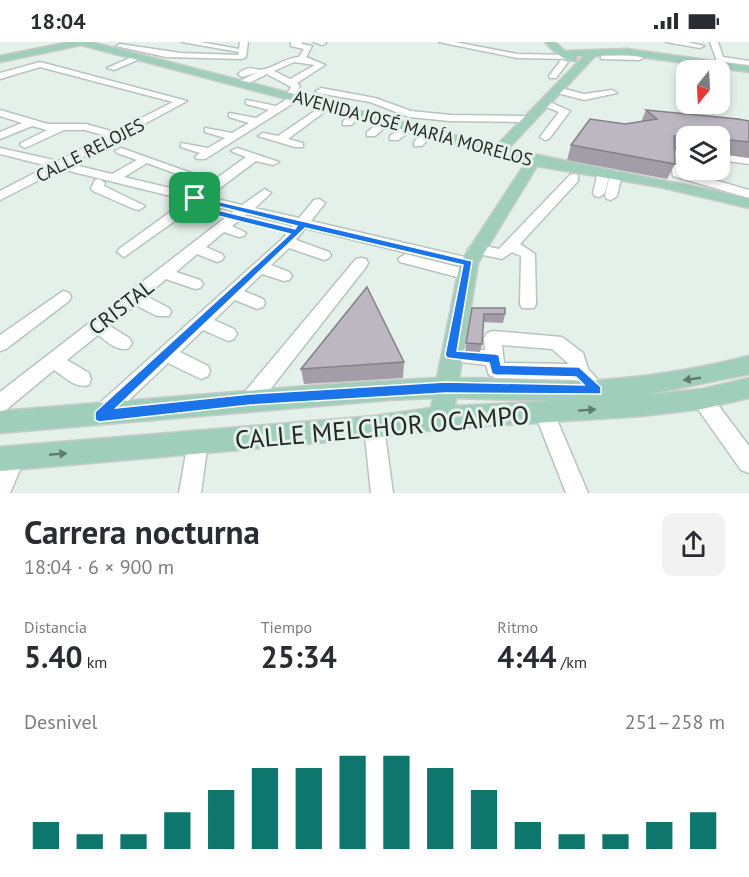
<!DOCTYPE html>
<html lang="es">
<head>
<meta charset="utf-8">
<style>
  body { margin:0; font-family:"PT Sans",sans-serif; background:#f2f2f3; color:#2b2b33; height:100vh; display:flex; flex-direction:column; font-size:22px; white-space:nowrap }
  * { box-sizing:border-box; margin:0 }
  p { font-size:20px; color:#7c7c81 }
  .icon { flex:none; width:33px; height:33px; fill:none; stroke:currentColor; stroke-width:2; stroke-linecap:round; stroke-linejoin:round }
  .map { position:relative; height:451px; overflow:hidden }
  .drawer { display:flex; flex-direction:column; background:#fff; flex:1 }
  .drawer>* { flex:none }
  .needle { width:39px; rotate:198deg }
  .tools { position:absolute; left:676px; top:18px; display:grid; gap:12px }
  .tools a { display:grid; place-items:center; width:54px; height:54px; border-radius:12px; background:#fff; box-shadow:0 3px 9px #0003; font-size:30px }
  .pin { position:absolute; display:grid; place-items:center; width:51px; height:51px; color:#fff; margin:-26px; border-radius:12px; box-shadow:0 3px 9px #0006 }
  .round { display:grid; place-items:center; flex:none; width:63px; height:63px; border-radius:12px; background:#f2f2f3 }
  .headline { display:flex; align-items:center; justify-content:space-between; height:102px; padding:0 24px }
  h1 { font-size:33px; font-weight:700; line-height:45px }
  .stats { display:grid; grid-template-columns:repeat(3,1fr); gap:9px; height:102px; padding:6px 24px }
  .stats div { display:grid; align-content:center }
  .stats b { font-size:30px; font-weight:700 }
  .stats small { font-size:16px; font-weight:400 }
  .stats p { font-size:16px }
  .chart { height:168px; padding:12px 24px }
  .chart p { display:flex; justify-content:space-between }
  .chart svg { width:100%; height:108px; margin-top:6px; stroke:#0f766e; stroke-width:6 }
  .status { display:flex; justify-content:space-between; align-items:center; height:42px; padding:0 30px; background:#fff; direction:ltr }
  .status svg { height:16px; fill:currentColor }
  .map>svg:first-child { display:block }
  .lines { fill:none; stroke-linecap:round; stroke-linejoin:round }
  .minor-casing { stroke:#b7c4bd; stroke-width:3 }
  .major-casing { stroke:#cacbcb; stroke-width:3 }
  .minor { fill:#fff; fill-rule:evenodd }
  .major { fill:#9fceba; fill-rule:evenodd }
  .wall { fill:#a39da7 }
  .building { fill:#bdb7c2; stroke:#848088; stroke-width:1.5 }
  .oneway { fill:#617b70 }
  .route { fill:#1a73e8; stroke:#fff; stroke-width:1.5; fill-rule:evenodd }
  .labels { text-anchor:middle; dominant-baseline:central; stroke-width:6; stroke-linejoin:round; paint-order:stroke }
  .far-street-label { font-size:18px; fill:#232825; stroke:#e4f1ea }
  .street-label { font-size:21px; fill:#232825; stroke:#e4f1ea }
  .near-street-label { font-size:26px; fill:#232825; stroke:#e4f1ea }
</style>
</head>
<body>
<div class="status"><b>18:04</b><svg viewBox="0 0 49 12"><path d="M0 12V9h3v3zM5 12V6h3v6zM10 12V3h3v9zM15 12V0h3v12zM26 1h20v11H26zM47 4h2v5h-2z"/></svg></div>
<div class="map">
<svg width="749" height="451" viewBox="0 0 749 451">
  <rect width="100%" height="100%" fill="#e4f1ea"/>
  <g class="lines">
    <defs>
      <g id="minor">
        <path d="M182 0H200L239 7 240 0H248L246 15 242 17 166 15 116 4 120 2 181 11 238 13 239 10Z"/>
        <path d="M291 0H303L301 2 312 4 306 15 325 23 297 41 300 44 296 52 300 53V57L205 117H197L195 115 200 111 181 105V101L208 106 225 96 205 90V86L232 91 249 81 229 75V71L256 76 269 68 246 62V58L276 64 290 55 286 53 291 45 267 32 243 44 239 41 240 39 256 31 242 35 238 32C252 21 254 30 265 27 277 24 285 16 299 15L304 7 291 4ZM294 20 315 23 290 37 274 29Z"/>
        <path d="M314 0H325L326 1 322 3Z"/>
        <path d="M439 0H455L517 12 568 13 572 15 568 17 517 16Z"/>
        <path d="M666 0H687L704 4 700 6Z"/>
        <path d="M710 0H718L723 15 749 19V23L717 19Z"/>
        <path d="M137 13 144 15 114 28 107 26Z"/>
        <path d="M604 13 639 14 643 16 639 18 601 17V13Z"/>
        <path d="M561 18 568 20 556 36H550L549 34Z"/>
        <path d="M40 20 187 59 70 122 112 132 137 118 117 111 115 109 121 106 194 132 188 136 147 121 124 135 195 152 246 115 231 109 237 106 279 120 273 123 256 119 208 155 242 163 265 147 271 151 255 166 299 176 314 158 319 157 325 161 311 179 469 216 476 221 469 226 305 186 296 198 329 210 331 213 329 216 324 218 289 206 271 223 289 230 292 234 289 238 284 239 262 232 244 249 263 257 265 261 263 265 257 267 235 258 214 278 234 287 237 292 234 297 228 299 203 288 180 310 208 324 210 329 208 334 201 337 168 321 106 380 99 383 92 380 89 374 92 368 282 197 293 183 247 172 232 184 246 191 244 194 239 195 224 190 206 205 222 212 224 215 222 218 217 220 197 212 176 230 200 238 203 242 200 246 195 247 166 237 146 254 169 266 171 270 169 274H157L135 263 110 284 129 296 132 301 129 306C117 310 108 300 98 293L67 318 89 331 91 337 89 343C76 347 65 335 54 328L7 367 0 370V350L234 169 200 161 124 215 117 210 119 207 187 158 61 127 0 158V149L48 124 0 112V106L58 119 106 94 85 88H64L25 106 20 103 21 101 47 88 32 84 0 97V90L22 81 0 74V68L48 82H86L114 90 173 60 40 25 0 37V31Z"/>
        <path d="M557 45 584 52 612 48 617 51 584 58 554 50 552 48Z"/>
        <path d="M321 46 375 56 411 69 450 73 529 74 534 77 529 80 450 79 409 75 370 60 318 51 316 49Z"/>
        <path d="M545 58 570 69 549 97 545 98 540 95 559 70 542 63 540 61Z"/>
        <path d="M328 60 331 61V65L288 97 303 101V105H295L258 94 263 91 278 94Z"/>
        <path d="M358 69 366 71 351 83H343V79Z"/>
        <path d="M387 75 392 78 391 80 375 94H367V90Z"/>
        <path d="M408 82 417 84 398 98H390V94Z"/>
        <path d="M426 87 435 89 422 104H414V100Z"/>
        <path d="M687 108V114L682 115 683 129 749 148V156L673 134 670 112 672 110Z"/>
        <path d="M720 112 749 116V122L720 118Z"/>
        <path d="M604 126 610 130 605 151 599 155 595 154 593 151 598 130Z"/>
        <path d="M616 128 622 132 617 154 611 158 607 157 605 154 610 132Z"/>
        <path d="M574 132 578 133V139L520 202 535 212 536 262 534 266H522L520 262 521 214 512 210 502 217 470 210 468 207 475 202 499 207 570 133Z"/>
        <path d="M99 137 105 141 104 144 145 164 139 168 134 167 93 149 91 146 95 138Z"/>
        <path d="M405 212 470 228 473 232 465 237 400 220 398 217Z"/>
        <path d="M361 216 366 217 368 221 366 225 257 364 250 367 243 364 240 358 243 352 356 217Z"/>
        <path d="M63 249 69 251 71 255 69 259 6 307 0 309V293Z"/>
        <path d="M493 289 562 295 583 311 588 327 607 348 604 354C590 359 583 347 575 338L496 336 489 333 486 323 445 318 442 313 445 308 451 306 485 308 484 296 487 291ZM502 303 552 307 569 322 504 321Z"/>
        <path d="M702 348 709 351 749 404V431L741 428 695 363 692 357 695 351Z"/>
        <path d="M545 363 552 366 588 451H566L535 372 538 366Z"/>
        <path d="M374 376 381 378 384 385 393 451H371L364 385 367 378Z"/>
        <path d="M198 390 205 393 208 400 201 451H179L188 400 191 393Z"/>
        <path d="M14 406 22 409 25 416 10 451H0V423L6 409Z"/>
      </g>
      <path id="major" d="M70 0H91L496 104 584 14H576L577 19C564 20 554 10 545 0H555L565 9 627 7 749 24V30L627 13 595 14 508 107 749 156V166L660 145 537 124 478 221 459 336C500 336 540 340 580 339 637 337 694 328 749 314V332L645 353 702 347 749 336V356L702 367 642 374 441 387 374 396 0 429V405L374 374 431 366 433 356 388 358 0 391V369L332 342 437 336 460 221 526 120 81 3 0 20V14ZM456 356 555 359 455 364Z"/>
    </defs>
    <use href="#minor" class="minor-casing"/>
    <use href="#major" class="major-casing"/>
    <use href="#minor" class="minor"/>
    <use href="#major" class="major"/>
  </g>
  <g class="wall">
    <path d="M646 68 749 79V116L720 112V94H687V109L674 108 675 122 667 137 567 118 571 103 625 82 641 80Z"/>
    <path d="M472 266 505 272 503 281 483 280 482 302 480 310H465Z"/>
    <path d="M404 320 403 336 304 342 301 327Z"/>
  </g>
  <g class="building">
    <path d="M646 68 738 77 749 79V100L720 97V94H674L675 122 571 103 590 77 625 82 657 77Z"/>
    <path d="M367 245 404 320 301 327Z"/>
    <path d="M472 266H505V272H484L482 302 466 301Z"/>
  </g>
  <defs><path id="oneway-solid" d="M-6-.8H1V-3.2L6.5 0L1 3.2V.8H-6Z" transform="scale(1.5)"/></defs>
  <g class="oneway">
    <use href="#oneway-solid" transform="translate(692 337) rotate(172)"/>
    <use href="#oneway-solid" transform="translate(587 368) rotate(-4)"/>
    <use href="#oneway-solid" transform="translate(58 412) rotate(-5)"/>
  </g>
  <path class="route" d="M195 154 472 219 457 309 495 312 499 313 501 323 579 325 601 345V352L445 351 250 363 99 380 95 378V370L290 192 183 165V161ZM197 159 297 184 295 187 193 162ZM305 186 463 223 445 313 447 316 489 321 492 332 496 333 576 335 584 343 445 340 250 352 116 366Z"/>
  <g class="labels">
    <g class="far-street-label">
      <text transform="translate(413 86) rotate(15)">AVENIDA JOSÉ MARÍA MORELOS</text>
      <text transform="translate(90 108) rotate(-27)">CALLE RELOJES</text>
    </g>
    <g class="street-label">
      <text transform="translate(121 265) rotate(-38)">CRISTAL</text>
    </g>
    <g class="near-street-label">
      <text transform="translate(382 385) rotate(-5)">CALLE MELCHOR OCAMPO</text>
    </g>
  </g>
</svg>
<div class="tools">
<a><svg class="needle" viewBox="-14 -14 28 28"><path d="M0-13l5 13h-10z" fill="#e53935"/><path d="M0 13l5-13h-10z" fill="#7c7c81"/></svg></a>
<a><svg class="icon" aria-label="layers" viewBox="0 0 24 24"><path d="M12 4l9 5-9 5-9-5zM3 14l9 5 9-5"/></svg></a>
</div>
<div class="pin" style="left:195px;top:156px;background:#1e9e55"><svg class="icon" aria-label="arrive" viewBox="0 0 24 24"><path d="M6 21V4h12l-3 4 3 4H6"/></svg></div>
</div>
<section class="drawer">
<div class="headline"><div><h1>Carrera nocturna</h1><p>18:04 · 6 × 900 m</p></div><a class="round"><svg class="icon" aria-label="share" viewBox="0 0 24 24"><path d="M12 15V3M7 8l5-5 5 5M5 13v7h14v-7"/></svg></a></div>
<div class="stats">
<div><p>Distancia</p><b>5.40<small> km</small></b></div>
<div><p>Tiempo</p><b>25:34</b></div>
<div><p>Ritmo</p><b>4:44<small> /km</small></b></div>
</div>
<div class="chart"><p><span>Desnivel</span>251–258 m</p>
<svg viewBox="0 0 160 44" preserveAspectRatio="none"><path d="M5 44V33M15 44V38M25 44V38M35 44V29M45 44V20M55 44V11M65 44V11M75 44V6M85 44V6M95 44V11M105 44V20M115 44V33M125 44V38M135 44V38M145 44V33M155 44V29"/></svg>
</div>
</section>
</body>
</html>
